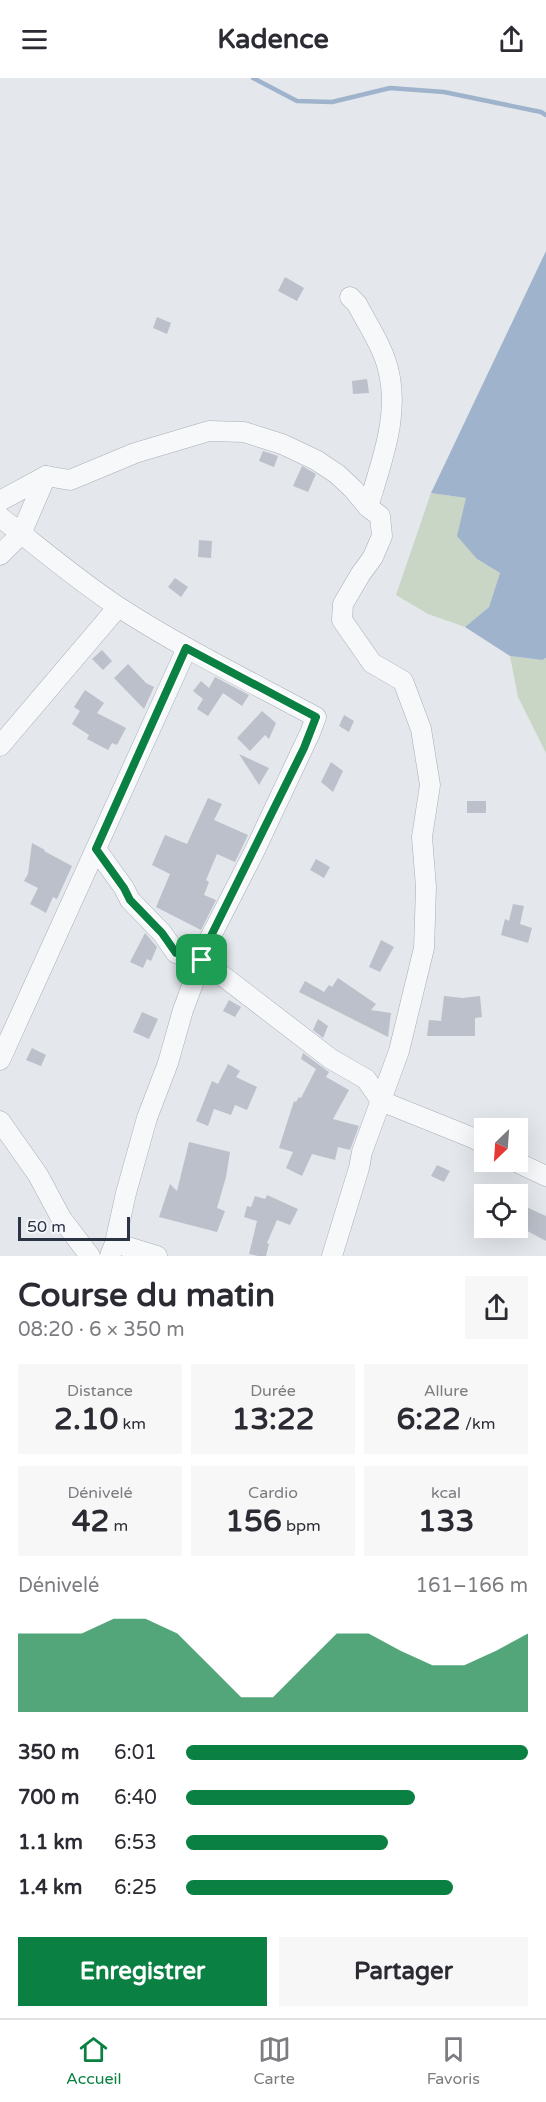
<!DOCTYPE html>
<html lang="fr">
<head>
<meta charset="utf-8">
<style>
  body { margin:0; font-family:"Varela Round",sans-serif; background:#f7f7f7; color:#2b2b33; height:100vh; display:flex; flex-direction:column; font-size:22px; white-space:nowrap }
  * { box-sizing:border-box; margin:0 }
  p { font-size:20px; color:#7c7c81 }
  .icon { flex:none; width:33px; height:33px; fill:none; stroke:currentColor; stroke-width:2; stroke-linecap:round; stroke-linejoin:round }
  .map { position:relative; height:1178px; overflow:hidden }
  .panel { display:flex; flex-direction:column; background:#fff; flex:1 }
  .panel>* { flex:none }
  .needle { width:39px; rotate:205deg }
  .buttons { position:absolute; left:474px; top:1040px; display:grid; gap:12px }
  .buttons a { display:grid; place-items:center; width:54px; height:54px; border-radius:0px; background:#fff; box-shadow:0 6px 24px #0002; font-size:30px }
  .scale { position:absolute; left:18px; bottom:15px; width:112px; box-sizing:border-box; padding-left:6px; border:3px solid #2b3445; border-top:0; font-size:16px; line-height:21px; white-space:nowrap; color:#2b3445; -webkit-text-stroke:4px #f4f6f9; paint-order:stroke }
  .pin { position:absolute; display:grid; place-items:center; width:51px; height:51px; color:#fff; margin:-26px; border-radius:12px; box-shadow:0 3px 9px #0006 }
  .round { display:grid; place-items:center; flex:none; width:63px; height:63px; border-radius:0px; background:#f7f7f7 }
  .summary { display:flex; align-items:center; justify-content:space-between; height:102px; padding:0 18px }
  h1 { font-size:33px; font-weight:800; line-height:45px }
  .figures { display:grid; grid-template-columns:repeat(3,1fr); gap:9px; height:102px; padding:6px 18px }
  .figures div { display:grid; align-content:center; border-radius:0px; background:#f7f7f7; text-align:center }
  .figures b { font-size:30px; font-weight:800 }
  .figures small { font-size:16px; font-weight:400 }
  .figures p { font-size:16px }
  .chart { height:168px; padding:12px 18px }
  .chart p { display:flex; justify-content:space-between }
  .chart svg { width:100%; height:108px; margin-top:6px; fill:#0b8043; opacity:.7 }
  .cta { display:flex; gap:12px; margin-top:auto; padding:12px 18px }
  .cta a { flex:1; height:69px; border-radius:0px; background:#0b8043; color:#fff; font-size:24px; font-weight:800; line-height:69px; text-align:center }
  .cta a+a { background:#f7f7f7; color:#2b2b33 }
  ul { padding:0 18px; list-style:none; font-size:20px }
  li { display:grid; grid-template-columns:96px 72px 1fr; align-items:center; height:45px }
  li i { height:15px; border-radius:8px; background:#0b8043 }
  header { display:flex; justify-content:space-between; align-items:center; height:78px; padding:0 18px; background:#fff; font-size:27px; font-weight:800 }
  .dock { display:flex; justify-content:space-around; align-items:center; height:84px; border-top:2px solid #e1e1e2; background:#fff; font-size:16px; color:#7c7c81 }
  .dock a { display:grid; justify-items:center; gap:3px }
  .dock .on { color:#0b8043 }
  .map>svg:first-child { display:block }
  .green { fill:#c9d6c5 }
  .water { fill:#9fb4cc }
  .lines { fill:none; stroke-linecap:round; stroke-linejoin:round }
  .stream { stroke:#9fb4cc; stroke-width:4.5 }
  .building { fill:#bbc0ca }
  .minor-casing { stroke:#a9aeb7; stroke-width:21 }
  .minor { stroke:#f7f8fa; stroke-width:20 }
  .route-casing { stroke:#fff; stroke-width:12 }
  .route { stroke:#0b8043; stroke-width:8 }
</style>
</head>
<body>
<header><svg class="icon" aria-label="menu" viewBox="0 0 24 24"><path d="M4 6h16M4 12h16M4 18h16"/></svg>Kadence<svg class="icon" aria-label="share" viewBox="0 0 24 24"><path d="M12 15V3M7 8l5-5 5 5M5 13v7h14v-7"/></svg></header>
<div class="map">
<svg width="546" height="1178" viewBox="0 0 546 1178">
  <rect width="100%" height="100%" fill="#e4e7ec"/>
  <g class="green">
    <path d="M431 415 466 420 477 481 500 495 489 529 465 549 428 536 396 517Z"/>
    <path d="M510 578 542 582 546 580V675L518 619Z"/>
  </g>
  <path class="water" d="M546 173V580L542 582 510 578 465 549 489 529 500 495 477 481 457 458 466 420 431 415Z"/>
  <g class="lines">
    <path class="stream" d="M253 0 297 23 332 24 390 10 444 14 541 34 546 37"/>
  </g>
  <g class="building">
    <path d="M285 199 304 210 297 223 278 213Z"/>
    <path d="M157 239 171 245 167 256 153 250Z"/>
    <path d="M367 301 369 315 353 316 352 303Z"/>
    <path d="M263 373 278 378 274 389 259 383Z"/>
    <path d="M302 388 316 396 308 414 293 408Z"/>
    <path d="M199 462 212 463 211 480 198 479Z"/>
    <path d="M175 500 188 509 181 519 168 509Z"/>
    <path d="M102 572 112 583 103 592 92 581Z"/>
    <path d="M128 586 146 605 154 609 144 631 114 600Z"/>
    <path d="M215 599 249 617 242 628 223 615 208 638 197 631 203 621 193 613 201 603 209 610Z"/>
    <path d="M85 612 104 625 97 635 126 650 117 667 112 665 108 672 87 661 89 657 72 646 80 633 74 629Z"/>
    <path d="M262 633 276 645 269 661 265 657 250 673 237 660Z"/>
    <path d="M344 637 354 643 349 654 339 648Z"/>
    <path d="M239 676 269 690 259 707Z"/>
    <path d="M331 684 343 693 333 714 321 704Z"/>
    <path d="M208 720 222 726 214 742 248 757 235 784 217 776 206 802 209 804 204 817 216 822 201 852 156 829 170 796 152 787 165 757 187 766Z"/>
    <rect x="467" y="723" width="19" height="12"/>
    <path d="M32 765 45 772 44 773 72 788 57 821 53 819 46 835 30 826 38 810 24 803 28 796Z"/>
    <path d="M316 781 330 789 324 800 310 792Z"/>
    <path d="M513 826 524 828 520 846 532 850 528 865 501 857 505 841 509 843Z"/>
    <path d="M145 855 157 869 151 883 147 881 143 890 130 884Z"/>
    <path d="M381 862 394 869 380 894 369 889Z"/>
    <path d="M338 900 376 926 371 932 391 935 388 959 299 914 305 903 324 914 329 907 332 909Z"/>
    <path d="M444 918 463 920 480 918 482 939 475 940V958H427L429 942 441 943Z"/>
    <path d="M229 922 241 929 235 939 223 933Z"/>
    <path d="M142 934 158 941 149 961 133 954Z"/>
    <path d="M318 941 328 948 323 960 313 952Z"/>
    <path d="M32 970 46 977 41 988 26 982Z"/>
    <path d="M303 975 329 994 326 999 349 1012 333 1041 359 1048 350 1072 338 1069 335 1082 312 1076 302 1098 286 1090 293 1074 279 1070 294 1023 296 1024 299 1019 301 1020 316 991 301 981Z"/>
    <path d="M228 986 240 993 236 999 257 1009 247 1032 235 1027 231 1037 214 1031 208 1048 196 1043 212 1003 218 1006Z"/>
    <path d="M189 1064 230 1074 226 1099 217 1130 225 1133 217 1154 159 1139 170 1106 177 1113Z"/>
    <path d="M437 1087 450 1093 444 1104 431 1098Z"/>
    <path d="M267 1117 298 1131 290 1147 277 1142 267 1165 269 1166 266 1178H258L249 1176 257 1143 244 1139 247 1128 251 1129 255 1118 265 1121Z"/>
    <path d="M524 1128 546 1138V1163L518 1148Z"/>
  </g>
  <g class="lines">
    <defs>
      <g id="minor">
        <path d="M0 423 46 398 70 402 135 375 209 353 244 354 282 366 316 382 337 396 353 411 368 429"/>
        <path d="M0 439C39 469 76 501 117 528 180 569 249 603 316 639L310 655 254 774 210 860 183 932 168 985 147 1040 126 1115 115 1165 110 1178"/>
        <path d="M0 477 21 456 46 398"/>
        <path d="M0 668 118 529"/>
        <path d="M96 771 124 810 130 822 162 855 176 875 202 882 331 981 366 1001 381 1023 473 1060 484 1066"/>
        <path d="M0 982 187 570"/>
        <path d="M0 1043 38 1097 61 1140 90 1178"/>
        <path d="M514 1083 546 1098"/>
        <path d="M115 1165 157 1178"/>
        <path d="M332 1178 359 1090 362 1074 399 973 424 870 426 809 422 759 430 707 421 651 403 603 372 585 342 542 343 526 360 497 373 479 382 458 380 438 368 429C382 382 402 332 386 284 380 264 366 244 357 226L350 219"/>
      </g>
    </defs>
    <use href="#minor" class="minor-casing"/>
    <use href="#minor" class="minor"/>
  </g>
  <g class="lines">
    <defs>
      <path id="route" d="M186 570 316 639 304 670 210 860 202 882 176 875 162 855 130 822 124 810 96 771Z"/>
    </defs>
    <use href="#route" class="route-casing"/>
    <use href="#route" class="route"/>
  </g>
</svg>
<div class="buttons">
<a><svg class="needle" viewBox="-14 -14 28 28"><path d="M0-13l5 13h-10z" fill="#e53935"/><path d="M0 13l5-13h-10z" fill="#7c7c81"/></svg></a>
<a><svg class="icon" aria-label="locate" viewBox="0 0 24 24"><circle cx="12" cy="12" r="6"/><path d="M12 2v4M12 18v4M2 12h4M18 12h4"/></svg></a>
</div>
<div class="scale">50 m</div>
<div class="pin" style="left:202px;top:882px;background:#1e9e55"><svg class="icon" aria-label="arrive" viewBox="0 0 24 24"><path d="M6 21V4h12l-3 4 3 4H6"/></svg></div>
</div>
<section class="panel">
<div class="summary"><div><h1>Course du matin</h1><p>08:20 · 6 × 350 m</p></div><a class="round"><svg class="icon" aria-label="share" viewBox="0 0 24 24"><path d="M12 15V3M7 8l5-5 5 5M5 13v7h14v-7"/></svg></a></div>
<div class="figures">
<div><p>Distance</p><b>2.10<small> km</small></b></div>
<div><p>Durée</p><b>13:22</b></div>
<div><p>Allure</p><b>6:22<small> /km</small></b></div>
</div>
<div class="figures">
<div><p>Dénivelé</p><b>42<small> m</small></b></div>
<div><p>Cardio</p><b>156<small> bpm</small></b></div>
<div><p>kcal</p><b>133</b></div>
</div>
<div class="chart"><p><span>Dénivelé</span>161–166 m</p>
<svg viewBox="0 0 160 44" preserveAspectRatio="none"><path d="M0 44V12L10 12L20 12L30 6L40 6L50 12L60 25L70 38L80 38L90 25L100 12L110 12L120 19L130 25L140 25L150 19L160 12V44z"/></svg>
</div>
<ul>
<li><b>350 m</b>6:01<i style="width:100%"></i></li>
<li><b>700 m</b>6:40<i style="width:67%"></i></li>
<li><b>1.1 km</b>6:53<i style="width:59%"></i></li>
<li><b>1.4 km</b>6:25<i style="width:78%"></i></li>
</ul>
<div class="cta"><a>Enregistrer</a><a>Partager</a></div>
</section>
<nav class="dock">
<a class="on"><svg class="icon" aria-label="home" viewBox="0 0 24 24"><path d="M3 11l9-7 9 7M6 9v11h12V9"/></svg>Accueil</a>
<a><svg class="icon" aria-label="map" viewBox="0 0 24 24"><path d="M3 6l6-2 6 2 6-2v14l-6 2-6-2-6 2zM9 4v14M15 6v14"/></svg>Carte</a>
<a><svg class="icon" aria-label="saved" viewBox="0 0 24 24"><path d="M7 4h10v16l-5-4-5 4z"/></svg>Favoris</a>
</nav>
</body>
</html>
